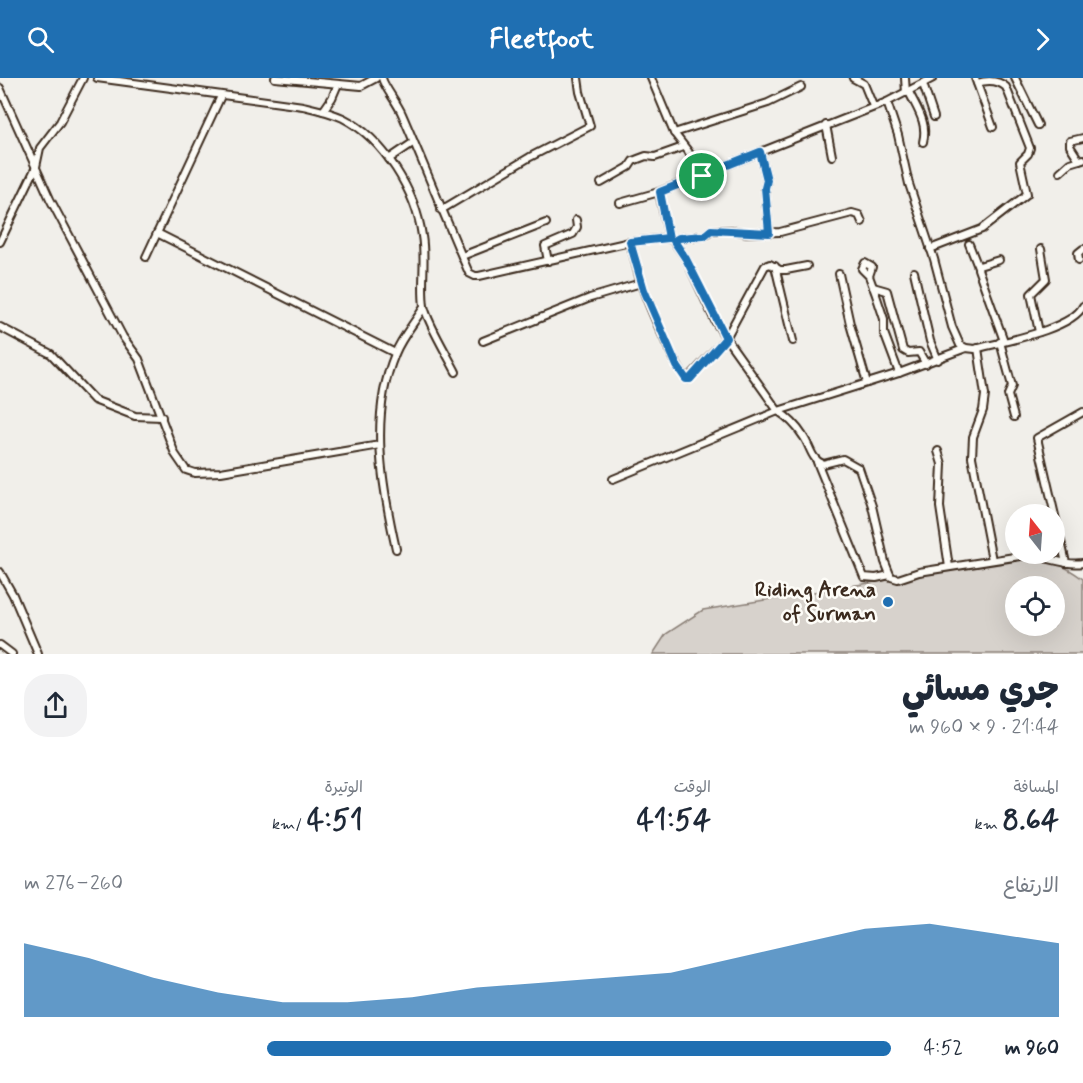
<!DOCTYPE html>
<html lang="ar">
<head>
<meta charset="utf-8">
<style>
  body { margin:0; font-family:Mynerve,"Playpen Sans Arabic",sans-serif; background:#f2f2f3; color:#1f2937; direction:rtl; height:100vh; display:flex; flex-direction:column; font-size:22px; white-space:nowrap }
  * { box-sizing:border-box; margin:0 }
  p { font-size:20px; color:#747a83 }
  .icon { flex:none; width:33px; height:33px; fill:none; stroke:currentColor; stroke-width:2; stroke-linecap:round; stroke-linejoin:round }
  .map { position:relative; height:576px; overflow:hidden; direction:ltr }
  .details { display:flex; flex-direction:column; background:#fff; flex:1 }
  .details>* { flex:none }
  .needle { width:39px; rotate:343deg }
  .tools { position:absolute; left:1005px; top:426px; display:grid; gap:12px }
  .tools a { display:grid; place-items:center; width:60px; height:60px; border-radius:50%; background:#fff; box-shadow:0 6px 24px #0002; font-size:30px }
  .pin { position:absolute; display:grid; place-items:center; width:51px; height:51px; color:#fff; margin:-26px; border:3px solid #fff; border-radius:50%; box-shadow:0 2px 6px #0007 }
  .round { display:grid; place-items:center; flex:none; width:63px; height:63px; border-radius:24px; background:#f2f2f3 }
  .headline { display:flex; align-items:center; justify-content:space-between; height:102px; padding:0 24px }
  h1 { font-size:33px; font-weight:800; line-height:45px }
  .stats { display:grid; grid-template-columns:repeat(3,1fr); gap:9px; height:102px; padding:6px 24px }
  .stats div { display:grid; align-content:center }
  .stats b { font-size:30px; font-weight:800 }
  .stats small { font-size:16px; font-weight:400 }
  .stats p { font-size:16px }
  .chart { height:168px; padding:12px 24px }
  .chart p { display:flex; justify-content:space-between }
  .chart svg { width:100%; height:108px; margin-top:6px; fill:#1f6fb2; opacity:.7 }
  ul { padding:0 24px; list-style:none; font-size:20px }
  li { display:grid; grid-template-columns:96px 72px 1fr; align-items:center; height:45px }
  li i { height:15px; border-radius:8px; background:#1f6fb2 }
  header { display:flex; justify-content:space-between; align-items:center; height:78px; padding:0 24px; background:#1f6fb2; color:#fff; font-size:27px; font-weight:800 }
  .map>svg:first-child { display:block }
  .green { fill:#d7d2cc; stroke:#897e75; stroke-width:1.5; fill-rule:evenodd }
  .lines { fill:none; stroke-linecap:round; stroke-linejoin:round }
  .minor-casing { stroke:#3b2a1e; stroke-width:10 }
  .minor { stroke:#fdfcf7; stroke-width:6 }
  .route-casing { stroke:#fff; stroke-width:12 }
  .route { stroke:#1f6fb2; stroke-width:8 }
  .poi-dot { fill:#1f6fb2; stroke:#fdfcf7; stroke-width:2 }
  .labels { text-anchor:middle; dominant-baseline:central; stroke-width:5; stroke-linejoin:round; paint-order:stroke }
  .poi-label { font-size:21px; font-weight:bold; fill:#3b2a1e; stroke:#fdfcf7; text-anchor:end }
</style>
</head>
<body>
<header><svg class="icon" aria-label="forward" viewBox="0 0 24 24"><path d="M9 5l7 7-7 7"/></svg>Fleetfoot<svg class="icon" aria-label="search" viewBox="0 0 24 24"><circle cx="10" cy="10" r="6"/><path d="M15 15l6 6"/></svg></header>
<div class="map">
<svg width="1083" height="576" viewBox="0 0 1083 576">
  <rect width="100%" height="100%" fill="#f1efea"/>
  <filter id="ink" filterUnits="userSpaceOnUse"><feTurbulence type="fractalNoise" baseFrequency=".0167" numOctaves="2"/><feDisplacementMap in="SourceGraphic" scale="12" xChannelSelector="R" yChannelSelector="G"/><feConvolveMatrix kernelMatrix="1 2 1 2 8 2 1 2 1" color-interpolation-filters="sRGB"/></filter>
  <g filter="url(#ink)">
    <path class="green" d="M1023 480C1049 481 1063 486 1083 501V576H653L666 556 703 532ZM1016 508H1054V548H1016Z"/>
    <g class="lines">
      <defs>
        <g id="minor">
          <path d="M97 0 303 28C316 31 330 34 343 40 384 61 416 114 422 158 426 181 421 205 424 228 427 244 448 278 456 294"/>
          <path d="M275 0 361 8 376 0"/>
          <path d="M382 0C384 9 397 24 402 36 425 89 446 142 469 195L475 198H479L630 164 666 160 672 161 686 181 715 243 726 260 778 333C789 340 796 347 803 358 810 367 811 382 823 386L843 381 859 390 872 428 885 484 891 499 898 501 919 494 1027 477C1046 478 1064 488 1083 485"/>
          <path d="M651 0 674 55 688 73 702 98"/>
          <path d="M853 0 864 6 873 28"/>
          <path d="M905 0 906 15"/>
          <path d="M975 0 993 49"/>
          <path d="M1015 0 1038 47"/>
          <path d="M923 6 934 39"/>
          <path d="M0 10 50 121 123 259 139 281 175 376 186 392 195 395 221 394 380 367"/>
          <path d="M909 14C917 31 928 45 923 64"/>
          <path d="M887 24 898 57 909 106 934 181 952 249 960 267 966 270 975 271C1001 264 1071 252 1083 228"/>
          <path d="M323 33 332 20 338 6"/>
          <path d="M826 47 832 78"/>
          <path d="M674 55 768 25 801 9"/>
          <path d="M760 74 767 102 765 110 769 155"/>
          <path d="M389 81 414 64"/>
          <path d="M1079 82 1070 68V63L1083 60"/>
          <path d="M1060 94 1070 85 1083 81"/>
          <path d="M601 105 629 89 633 83 638 81 646 78 655 79 683 69"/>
          <path d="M620 125 659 114"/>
          <path d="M441 132 530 79 590 48 580 14 578 0"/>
          <path d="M157 155 395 275"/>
          <path d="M669 160 659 114 887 24 933 0"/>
          <path d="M674 163 679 160 704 158 711 152H731L747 155 780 154 852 135 859 137 862 144"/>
          <path d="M0 164 36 89 40 70 60 44 83 0"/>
          <path d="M630 164C634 178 637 192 641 205 646 221 677 295 688 301L726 260 765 188 770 186 780 192H786L807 188"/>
          <path d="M969 166 978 189"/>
          <path d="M930 171 982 151 1027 116 1020 84 1028 76 1030 70 1006 9C997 1 987 2 977 5"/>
          <path d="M462 178 546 145"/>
          <path d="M146 179 221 18"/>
          <path d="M999 182 979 188 978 191 1004 263"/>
          <path d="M1079 182 1078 175 1083 171"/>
          <path d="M548 183 545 168 573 156 577 149 576 142"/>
          <path d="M775 188 793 263"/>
          <path d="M914 194 930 263 938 282"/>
          <path d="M839 196 850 246 867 305"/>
          <path d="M869 198 872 189 865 185 862 191 869 198 876 217 884 241V255L899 295"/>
          <path d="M873 209 887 213 903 272 908 275 919 274 926 286"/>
          <path d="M0 249 51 276 94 322 135 338 162 339"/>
          <path d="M1039 254 1031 216 1046 201 1041 171"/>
          <path d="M483 263 590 220 641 205"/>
          <path d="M1000 264 1012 308 1008 317 1014 339"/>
          <path d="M978 270 985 317 983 332 973 359 972 379 992 482"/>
          <path d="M938 373 942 386 940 429 949 489"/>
          <path d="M817 384 864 499 876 500 890 497"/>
          <path d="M613 401 778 333 899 295 966 270"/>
          <path d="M396 471C382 408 369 338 395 276 401 260 415 244 424 229"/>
          <path d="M1066 485 1037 360 1083 334"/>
          <path d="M0 494 13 517 38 576"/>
          <path d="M0 567 12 576"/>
        </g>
      </defs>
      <use href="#minor" class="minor-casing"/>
      <use href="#minor" class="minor"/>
    </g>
  </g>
  <g class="lines" filter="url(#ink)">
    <defs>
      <path id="route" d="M760 74 767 102 765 110 769 155 711 152 704 158 679 160 674 163 686 181 726 260 690 301H686L677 288 644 212 630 164 669 160 660 114Z"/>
    </defs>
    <use href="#route" class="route-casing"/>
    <use href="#route" class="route"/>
  </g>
  <circle class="poi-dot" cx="888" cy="524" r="6"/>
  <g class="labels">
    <g class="poi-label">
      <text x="876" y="512">Riding Arena<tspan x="876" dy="24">of Surman</tspan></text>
    </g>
  </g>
</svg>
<div class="tools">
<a><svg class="needle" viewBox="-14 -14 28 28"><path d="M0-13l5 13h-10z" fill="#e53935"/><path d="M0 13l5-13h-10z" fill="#747a83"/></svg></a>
<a><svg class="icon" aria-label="locate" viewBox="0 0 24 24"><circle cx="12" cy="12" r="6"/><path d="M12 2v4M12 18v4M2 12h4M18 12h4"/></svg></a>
</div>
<div class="pin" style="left:702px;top:98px;background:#1e9e55"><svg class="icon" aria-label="arrive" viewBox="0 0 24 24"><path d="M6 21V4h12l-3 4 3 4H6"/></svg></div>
</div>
<section class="details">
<div class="headline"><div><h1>جري مسائي</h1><p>21:44 · 9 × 960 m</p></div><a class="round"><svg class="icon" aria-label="share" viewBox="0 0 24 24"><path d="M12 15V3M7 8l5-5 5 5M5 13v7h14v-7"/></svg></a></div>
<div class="stats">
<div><p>المسافة</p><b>8.64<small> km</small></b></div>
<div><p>الوقت</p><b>41:54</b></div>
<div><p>الوتيرة</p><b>4:51<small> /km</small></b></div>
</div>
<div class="chart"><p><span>الارتفاع</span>260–276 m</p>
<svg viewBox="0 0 160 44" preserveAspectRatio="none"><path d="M0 44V14L10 20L20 28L30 34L40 38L50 38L60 36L70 32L80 30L90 28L100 26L110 20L120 14L130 8L140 6L150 10L160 14V44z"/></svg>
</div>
<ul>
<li><b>960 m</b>4:52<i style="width:72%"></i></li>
</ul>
</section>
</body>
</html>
